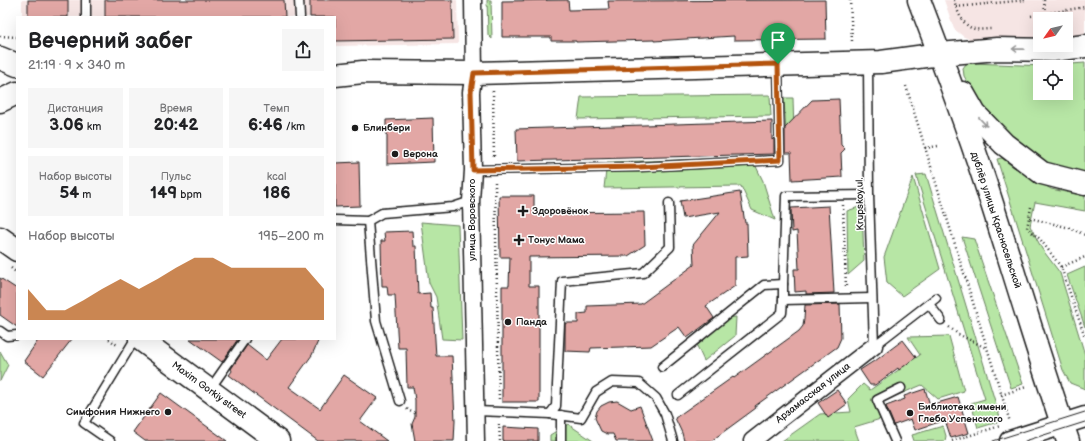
<!DOCTYPE html>
<html lang="ru">
<head>
<meta charset="utf-8">
<style>
  body { margin:0; font-family:"Balsamiq Sans",sans-serif; background:#f6f6f6; color:#202124; height:100vh; display:flex; flex-direction:column; font-size:15px; white-space:nowrap }
  * { box-sizing:border-box; margin:0 }
  p { font-size:13px; color:#757577 }
  .icon { flex:none; width:22px; height:22px; fill:none; stroke:currentColor; stroke-width:2; stroke-linecap:round; stroke-linejoin:round }
  .map { position:relative; flex:1; overflow:hidden }
  .side { position:absolute; left:16px; top:16px; width:320px; height:324px; display:flex; flex-direction:column; background:#fff; border-radius:0px; box-shadow:0 4px 16px #0002 }
  .side>* { flex:none }
  .needle { width:26px; rotate:236deg }
  .controls { position:absolute; left:1033px; top:12px; display:grid; gap:8px }
  .controls a { display:grid; place-items:center; width:40px; height:40px; border-radius:0px; background:#fff; box-shadow:0 4px 16px #0002; font-size:20px }
  .pin { position:absolute; display:grid; place-items:center; width:34px; height:34px; color:#fff; margin:-41px -17px; border-radius:50% 50% 50% 0; rotate:-45deg; box-shadow:0 0 4px #0007 }
  .pin .icon { rotate:45deg }
  .round { display:grid; place-items:center; flex:none; width:42px; height:42px; border-radius:0px; background:#f6f6f6 }
  .head { display:flex; align-items:center; justify-content:space-between; height:68px; padding:0 12px }
  h1 { font-size:22px; font-weight:800; line-height:30px }
  .stats { display:grid; grid-template-columns:repeat(3,1fr); gap:6px; height:68px; padding:4px 12px }
  .stats div { display:grid; align-content:center; border-radius:0px; background:#f6f6f6; text-align:center }
  .stats b { font-size:17px; font-weight:800 }
  .stats small { font-size:11px; font-weight:400 }
  .stats p { font-size:11px }
  .chart { height:112px; padding:8px 12px }
  .chart p { display:flex; justify-content:space-between }
  .chart svg { width:100%; height:72px; margin-top:4px; fill:#b45309; opacity:.7 }
  .map>svg:first-child { display:block }
  .built { fill:#f6e5e4 }
  .green { fill:#b7e6a5; stroke:#6a8160; fill-rule:evenodd }
  .building { fill:#e2a7a5; stroke:#1c1c1c }
  .lines { fill:none; stroke-linecap:round; stroke-linejoin:round }
  .service-casing { stroke:#1c1c1c; stroke-width:11 }
  .minor-casing { stroke:#1c1c1c; stroke-width:19 }
  .tertiary-casing { stroke:#1c1c1c; stroke-width:23 }
  .secondary-casing { stroke:#1c1c1c; stroke-width:25 }
  .path { stroke:#1c1c1c; stroke-width:2.5; stroke-dasharray:1 3; stroke-linecap:butt }
  .service { stroke:#fff; stroke-width:8 }
  .minor { stroke:#fff; stroke-width:16 }
  .tertiary { stroke:#fff; stroke-width:20 }
  .secondary { stroke:#fff; stroke-width:22 }
  .tram { stroke:#1c1c1c; stroke-width:1 }
  .oneway { stroke:#999 }
  .route-casing { stroke:#fff; stroke-width:8 }
  .route { stroke:#b45309; stroke-width:5 }
  .poi-dot { fill:#1c1c1c; stroke:#fff; stroke-width:1.5 }
  .labels { text-anchor:middle; dominant-baseline:central; stroke-width:3; stroke-linejoin:round; paint-order:stroke }
  .poi-label { font-size:10px; font-weight:bold; fill:#1c1c1c; stroke:#fff; text-anchor:start }
  .street-label { font-size:10px; fill:#1c1c1c; stroke:#fff }
</style>
</head>
<body>
<div class="map">
<svg width="1085" height="441" viewBox="0 0 1085 441">
  <rect width="100%" height="100%" fill="#fff"/>
  <filter id="ink" filterUnits="userSpaceOnUse"><feTurbulence type="fractalNoise" baseFrequency=".025" numOctaves="2"/><feDisplacementMap in="SourceGraphic" scale="8" xChannelSelector="R" yChannelSelector="G"/><feConvolveMatrix kernelMatrix="1 2 1 2 8 2 1 2 1" color-interpolation-filters="sRGB"/></filter>
  <g filter="url(#ink)">
    <g class="built">
      <path d="M22 0H457L458 44 335 46V17H22Z"/>
      <path d="M944 0H1085V37L1066 39V19H1040V40L978 42 964 37 954 29Z"/>
    </g>
    <g class="green">
      <path d="M487 0H491L492 39 488 35Z"/>
      <path d="M973 63 1044 66 1085 63V175L1043 163 993 123 977 99 964 76 963 68 966 64ZM1040 67H1066V93H1040Z"/>
      <path d="M770 95 771 116 578 119 581 97Z"/>
      <path d="M784 98H793L794 132 786 133Z"/>
      <path d="M752 158 763 181 775 220 752 210 741 186 604 188 607 162Z"/>
      <path d="M1002 158 1012 166 1051 189 1085 196V211L1035 202 1030 226 1042 249 1060 273 1085 355V389L1070 383 1063 370 997 159Z"/>
      <path d="M926 174 1001 421 978 428 971 403 985 399 916 175Z"/>
      <path d="M913 177 940 269 902 296 887 283 884 257Z"/>
      <path d="M862 206 864 261 848 275 847 211Z"/>
      <path d="M421 222 458 225 462 340 442 339 436 297 429 283Z"/>
      <path d="M962 237 974 239 1023 384 1011 388Z"/>
      <path d="M1085 267V327L1067 275Z"/>
      <path d="M736 317 735 336 704 361 697 346 727 318Z"/>
      <path d="M949 336 964 391 938 399 922 385 881 402 884 418 854 427 859 441H782L820 414 851 412 848 399 863 384 870 390 920 355 908 337Z"/>
      <path d="M0 351 8 365 0 381Z"/>
      <path d="M568 424 593 441H550V435Z"/>
      <path d="M943 426 946 436 945 441H914L912 435Z"/>
    </g>
    <g class="building">
      <rect x="28" y="0" width="40" height="17"/>
      <path d="M105 0H284L285 17H105Z"/>
      <path d="M310 0H452L453 39 335 41V17H310Z"/>
      <path d="M568 0 569 10 609 9 608 1 825 0 826 39 734 40V36L654 41V40L576 42V41H551V37H502V1Z"/>
      <path d="M839 99 841 145 845 149 841 153 842 177 792 180 791 153H785V128L812 100Z"/>
      <path d="M433 118 434 162 387 164V135H386V120Z"/>
      <path d="M772 121V140L774 138V154L517 161 516 129Z"/>
      <path d="M359 162 360 206 335 207V163Z"/>
      <path d="M740 192 745 223H747L748 256 735 257V286L706 306 714 318 687 338 679 327 651 346 591 348 590 352 565 351V323H578V314L587 313V306L641 304 694 265 693 245 720 212 683 218 680 201Z"/>
      <path d="M499 196H534V213L644 212 645 245 628 256 529 257V286H539V402H502V286H509L510 257H500Z"/>
      <path d="M829 206 834 293 806 294V291L795 292 794 269H799L797 231 792 232 791 208Z"/>
      <path d="M412 231 413 246H416L418 294 430 293 431 308H433L436 356H452L455 421 454 441H415L412 424 415 417V400L413 387H407L406 348H398L395 295H388L387 286H382L381 241H385L384 232Z"/>
      <path d="M0 278 17 289V327L0 315Z"/>
      <path d="M840 304 841 338 837 347 755 406 756 408 711 441H684L682 433 675 418 733 377 734 378 799 331 803 326 804 319 805 305Z"/>
      <path d="M39 339H72L43 376 24 361Z"/>
      <path d="M190 339H238L222 362Z"/>
      <path d="M282 339H319L312 355 289 387 320 409 344 375 377 398 360 421 387 441H318L229 375 232 371 231 369 247 345 266 360Z"/>
      <path d="M903 340 916 357 899 370 898 368 875 385H870L860 370 874 361H875Z"/>
      <path d="M925 389 930 405 958 397 969 433 951 438 945 420 915 430 911 419 894 425 886 406 905 399 904 396Z"/>
      <path d="M837 390 847 404 828 418 818 403Z"/>
      <path d="M161 393 227 441H145L133 432Z"/>
      <path d="M617 401 631 409 640 406 653 441H616L613 434H607L601 431 595 418 597 411 601 406 609 402Z"/>
      <path d="M503 427 538 429V441H503Z"/>
    </g>
    <g class="lines">
      <defs>
        <g id="service">
          <path d="M299 0 300 17"/>
          <path d="M86 17V0"/>
          <path d="M868 63 869 195 874 346"/>
          <path d="M473 170 640 167 780 160 778 65"/>
          <path d="M869 195 786 196 783 284V300L872 298"/>
          <path d="M335 220 368 221 382 213 453 207 471 201"/>
          <path d="M368 221 376 321 400 401"/>
          <path d="M929 304 941 320"/>
          <path d="M0 331 7 336 17 335"/>
          <path d="M874 346 936 298"/>
          <path d="M662 367 764 285 783 284"/>
          <path d="M210 389 245 339"/>
          <path d="M678 395 782 313 783 300"/>
          <path d="M476 411 550 414 556 406 562 281 643 273 670 247 669 203"/>
          <path d="M550 414 581 418 596 392 612 382 639 383 656 398 665 414 673 441"/>
          <path d="M110 441 84 423 135 339"/>
          <path d="M561 441V415"/>
          <path d="M895 441 877 400 901 388"/>
        </g>
        <g id="minor">
          <path d="M473 0 474 73 471 92 473 170 471 201 476 441"/>
          <path d="M752 441 874 346"/>
        </g>
        <path id="tertiary" d="M1010 441 1085 417"/>
        <g id="secondary">
          <path d="M919 0C942 60 965 121 985 182 1013 268 1038 355 1068 441"/>
          <path d="M0 58 17 65"/>
          <path d="M335 75 363 72 474 73 881 62 940 54 997 49 1053 50 1085 46"/>
          <path d="M963 93 975 114 1004 144 1042 173 1085 184"/>
          <path d="M0 101 17 93"/>
          <path d="M0 238 17 250"/>
          <path d="M140 339 278 441"/>
        </g>
      </defs>
      <use href="#service" class="service-casing"/>
      <use href="#minor" class="minor-casing"/>
      <use href="#tertiary" class="tertiary-casing"/>
      <use href="#secondary" class="secondary-casing"/>
      <g class="path">
        <path d="M850 0 852 41"/>
        <path d="M954 0C957 11 963 27 975 29 980 30 986 29 991 29"/>
        <path d="M1044 0 1045 14"/>
        <path d="M956 7 1025 0"/>
        <path d="M1031 16 1085 7"/>
        <path d="M0 36 17 37"/>
        <path d="M906 86 1010 422"/>
        <path d="M493 91 494 159"/>
        <path d="M925 148 938 146"/>
        <path d="M495 182 499 401"/>
        <path d="M843 205 846 288"/>
        <path d="M1031 207 1027 228 1040 239 1061 267 1085 337"/>
        <path d="M1030 218 1070 228 1085 235"/>
        <path d="M1061 267 1085 257"/>
        <path d="M11 268 17 273"/>
        <path d="M949 327 958 334 986 348"/>
        <path d="M109 339 117 345"/>
        <path d="M1001 395 1026 387"/>
        <path d="M407 409 409 411 415 413"/>
        <path d="M499 424 500 441"/>
        <path d="M952 441 1000 426"/>
      </g>
      <use href="#service" class="service"/>
      <use href="#minor" class="minor"/>
      <use href="#tertiary" class="tertiary"/>
      <use href="#secondary" class="secondary"/>
      <g class="tram">
        <path d="M993 441 1085 412"/>
        <path d="M1025 441 1085 422"/>
      </g>
    </g>
    <defs><path id="oneway-shaft" d="M-6 0H5M1.5-3L5.5 0L1.5 3" fill="none" stroke-width="1.6" stroke-linecap="round" stroke-linejoin="round"/></defs>
    <g class="oneway">
      <use href="#oneway-shaft" transform="translate(1018 49) rotate(-179)"/>
      <use href="#oneway-shaft" transform="translate(983 122) rotate(47)"/>
    </g>
  </g>
  <g class="lines" filter="url(#ink)">
    <defs>
      <path id="route" d="M778 64 780 160 640 167 473 170 471 92 474 73Z"/>
    </defs>
    <use href="#route" class="route-casing"/>
    <use href="#route" class="route"/>
  </g>
  <g class="poi-dot">
    <circle cx="355" cy="128" r="4"/>
    <circle cx="395" cy="154" r="4"/>
    <path d="M521 205h4v4h4v4h-4v4h-4v-4h-4v-4h4z"/>
    <path d="M517 234h4v4h4v4h-4v4h-4v-4h-4v-4h4z"/>
    <circle cx="508" cy="322" r="4"/>
    <circle cx="168" cy="412" r="4"/>
    <circle cx="910" cy="413" r="4"/>
  </g>
  <g class="labels">
    <g class="poi-label">
      <text x="363" y="128">Блинбери</text>
      <text x="403" y="154">Верона</text>
      <text x="532" y="211">Здоровёнок</text>
      <text x="528" y="240">Тонус Мама</text>
      <text x="516" y="322">Панда</text>
      <text x="918" y="407">Библиотека имени<tspan x="918" dy="12">Глеба Успенского</tspan></text>
      <text x="160" y="412" text-anchor="end">Симфония Нижнего</text>
    </g>
    <g class="street-label">
      <text transform="translate(860 204) rotate(-91)">Krupskoy ul.</text>
      <text transform="translate(472 220) rotate(-90)">улица Воровского</text>
      <text transform="translate(996 220) rotate(72)">дублёр улицы Красносельской</text>
      <text transform="translate(209 390) rotate(36)">Maxim Gorkiy street</text>
      <text transform="translate(813 393) rotate(-38)">Арзамасская улица</text>
    </g>
  </g>
</svg>
<div class="controls">
<a><svg class="needle" viewBox="-14 -14 28 28"><path d="M0-13l5 13h-10z" fill="#e53935"/><path d="M0 13l5-13h-10z" fill="#757577"/></svg></a>
<a><svg class="icon" aria-label="locate" viewBox="0 0 24 24"><circle cx="12" cy="12" r="6"/><path d="M12 2v4M12 18v4M2 12h4M18 12h4"/></svg></a>
</div>
<div class="pin" style="left:778px;top:64px;background:#1e9e55"><svg class="icon" aria-label="arrive" viewBox="0 0 24 24"><path d="M6 21V4h12l-3 4 3 4H6"/></svg></div>
<section class="side">
<div class="head"><div><h1>Вечерний забег</h1><p>21:19 · 9 × 340 m</p></div><a class="round"><svg class="icon" aria-label="share" viewBox="0 0 24 24"><path d="M12 15V3M7 8l5-5 5 5M5 13v7h14v-7"/></svg></a></div>
<div class="stats">
<div><p>Дистанция</p><b>3.06<small> km</small></b></div>
<div><p>Время</p><b>20:42</b></div>
<div><p>Темп</p><b>6:46<small> /km</small></b></div>
</div>
<div class="stats">
<div><p>Набор высоты</p><b>54<small> m</small></b></div>
<div><p>Пульс</p><b>149<small> bpm</small></b></div>
<div><p>kcal</p><b>186</b></div>
</div>
<div class="chart"><p><span>Набор высоты</span>195–200 m</p>
<svg viewBox="0 0 160 44" preserveAspectRatio="none"><path d="M0 44V25L10 38L20 38L30 32L40 25L50 19L60 25L70 19L80 12L90 6L100 6L110 12L120 12L130 12L140 12L150 12L160 25V44z"/></svg>
</div>
</section>
</div>
</body>
</html>
